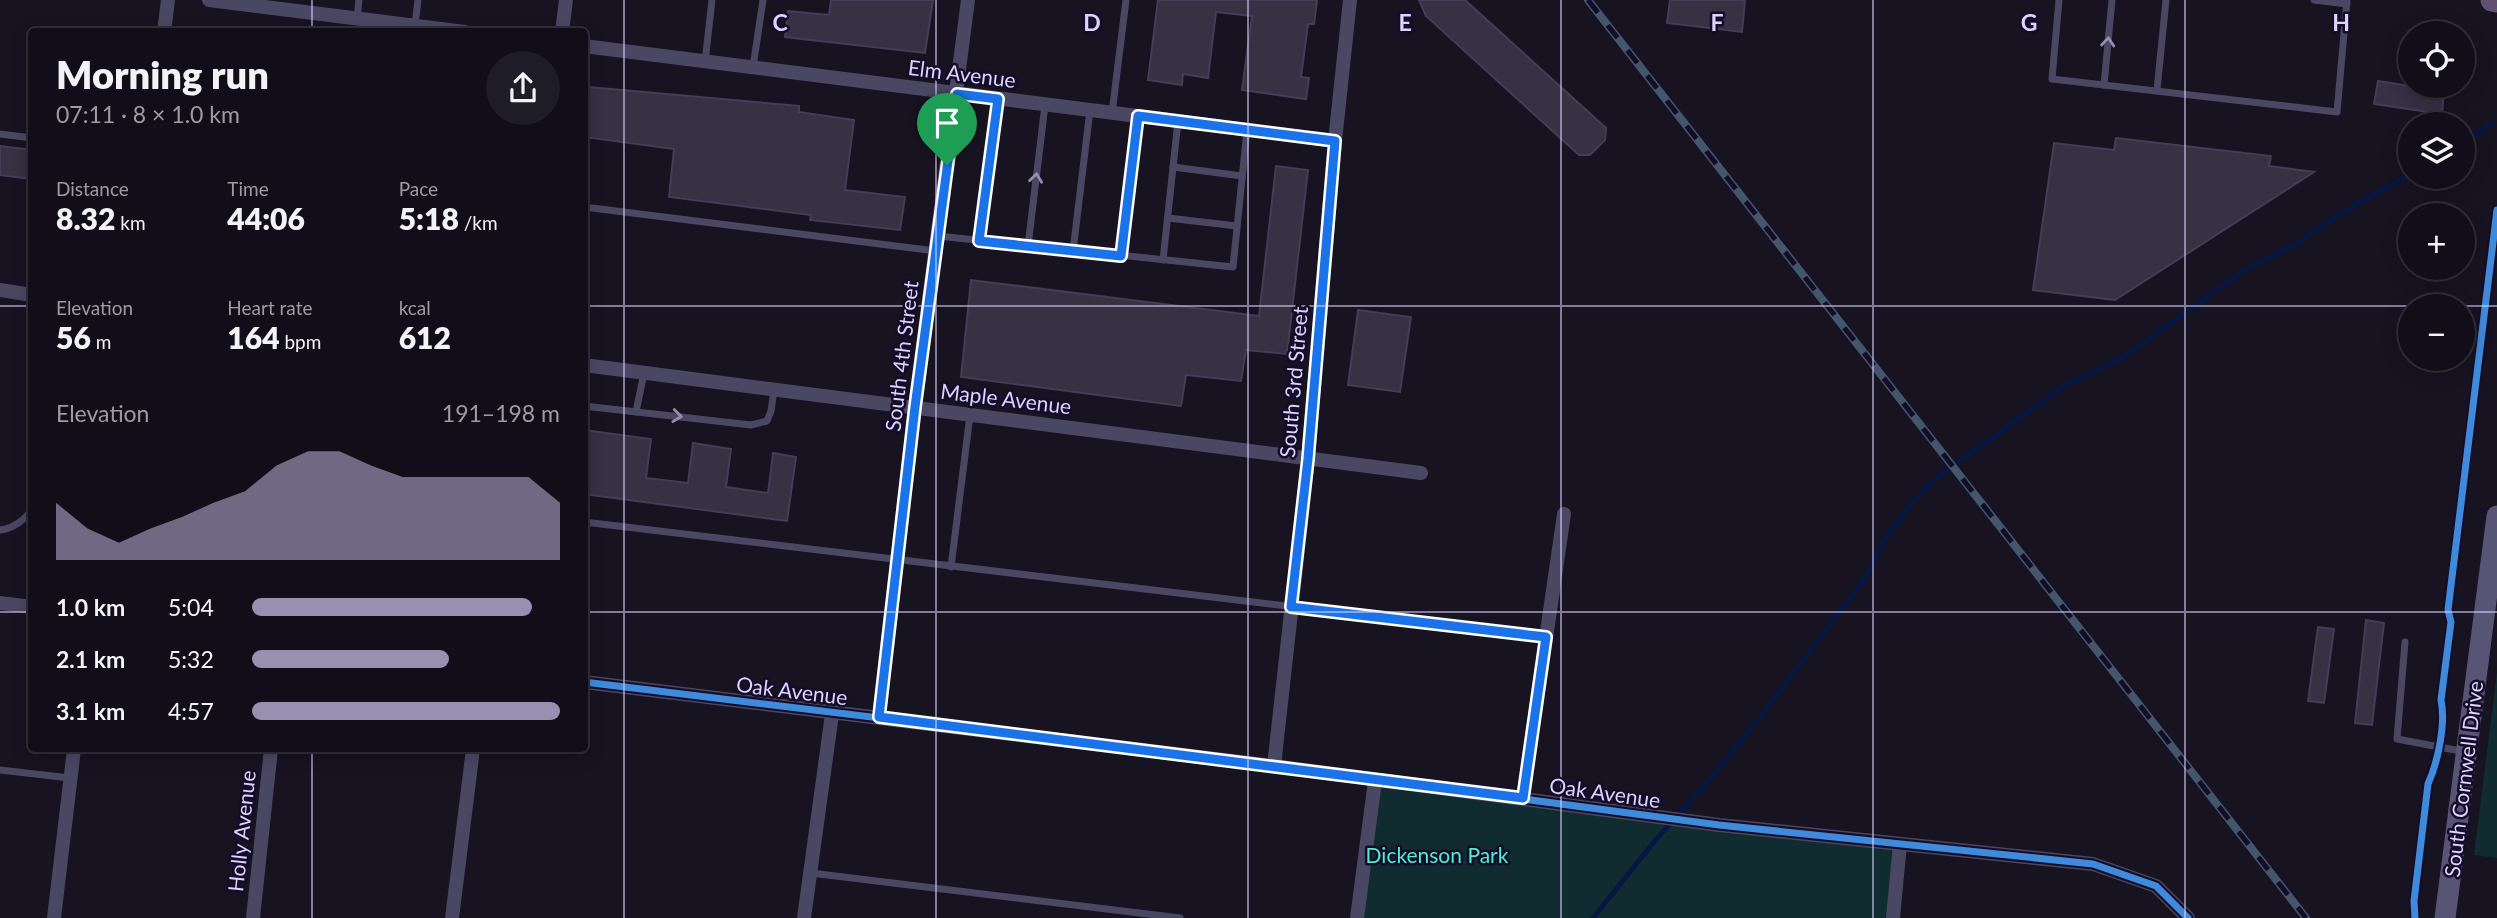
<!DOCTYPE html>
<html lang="en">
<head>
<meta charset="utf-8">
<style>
  body { margin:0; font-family:Lato,sans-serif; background:#1e1c26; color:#f1f3f6; height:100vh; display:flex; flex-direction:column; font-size:26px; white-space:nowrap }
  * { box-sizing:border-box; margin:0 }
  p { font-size:23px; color:#9c9ca2 }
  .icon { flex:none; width:38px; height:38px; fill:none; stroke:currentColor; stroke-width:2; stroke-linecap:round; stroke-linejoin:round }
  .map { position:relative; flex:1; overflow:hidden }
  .panel { position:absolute; left:28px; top:28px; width:560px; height:724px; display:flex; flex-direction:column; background:#110e19; border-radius:7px; box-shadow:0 4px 18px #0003,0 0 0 2px #302e38 }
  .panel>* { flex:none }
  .tools { position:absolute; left:2398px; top:21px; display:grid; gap:14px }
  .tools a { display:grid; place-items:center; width:77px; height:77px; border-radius:50%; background:#110e19; box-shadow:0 4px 18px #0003,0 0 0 2px #302e38; font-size:35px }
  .pin { position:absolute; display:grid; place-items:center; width:60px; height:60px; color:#fff; margin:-72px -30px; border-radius:50% 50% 50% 0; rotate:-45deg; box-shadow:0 0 7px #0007 }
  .pin .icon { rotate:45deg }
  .round { display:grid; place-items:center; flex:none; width:74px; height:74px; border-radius:37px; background:#1e1c26 }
  .head { display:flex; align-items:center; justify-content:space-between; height:119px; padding:0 28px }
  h1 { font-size:38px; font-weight:800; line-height:52px }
  .figures { display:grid; grid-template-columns:repeat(3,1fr); gap:10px; height:119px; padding:7px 28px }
  .figures div { display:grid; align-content:center }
  .figures b { font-size:30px; font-weight:800 }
  .figures small { font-size:19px; font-weight:400 }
  .figures p { font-size:19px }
  .chart { height:196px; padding:14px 28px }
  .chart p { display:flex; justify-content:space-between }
  .chart svg { width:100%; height:126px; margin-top:7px; fill:#9790b1; opacity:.7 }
  ul { padding:0 28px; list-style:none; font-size:23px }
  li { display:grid; grid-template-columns:112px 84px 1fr; align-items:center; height:52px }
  li i { height:18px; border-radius:9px; background:#9790b1 }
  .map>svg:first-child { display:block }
  .green { fill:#102c30 }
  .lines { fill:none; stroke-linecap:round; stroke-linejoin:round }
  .stream { stroke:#071744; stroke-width:5 }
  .building { fill:#363143; stroke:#433d56; stroke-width:2 }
  .lane { stroke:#4a4762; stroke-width:7 }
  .street { stroke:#4a4762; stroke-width:14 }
  .secondary { stroke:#585475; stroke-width:21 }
  .primary { stroke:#605173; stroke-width:23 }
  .rail-casing { stroke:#44566c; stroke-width:8 }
  .rail { stroke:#140d27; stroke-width:5; stroke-dasharray:16; stroke-linecap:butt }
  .cycleway-casing { stroke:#140d27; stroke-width:11 }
  .cycleway { stroke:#408adc; stroke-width:7 }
  .oneway { stroke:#938db0 }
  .route-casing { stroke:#fff; stroke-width:14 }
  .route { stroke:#1a73e8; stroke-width:9 }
  .grid { fill:none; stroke:#dcd3ff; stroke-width:2; stroke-opacity:0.55 }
  .labels { text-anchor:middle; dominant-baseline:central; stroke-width:5; stroke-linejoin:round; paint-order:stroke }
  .street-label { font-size:21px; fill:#dcd3ff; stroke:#140d27 }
  .park-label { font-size:21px; fill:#53ebd3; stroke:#140d27 }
  .grid-label { font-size:23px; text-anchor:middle; font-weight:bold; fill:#dcd3ff; stroke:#140d27; stroke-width:5; stroke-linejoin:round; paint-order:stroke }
</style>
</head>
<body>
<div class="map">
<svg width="2497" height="918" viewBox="0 0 2497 918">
  <rect width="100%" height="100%" fill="#171321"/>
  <g class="green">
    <path d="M2497 672V858L2474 855Z"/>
    <path d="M1375 781 1900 844 1893 918H1356Z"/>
  </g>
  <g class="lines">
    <g class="stream">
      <path d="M2462 143 2492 123"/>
      <path d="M1593 918 1653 843 1711 778 1760 717 1866 577 1883 542 1910 505 1936 478 2065 385 2122 358 2243 271 2295 244 2341 213 2410 174"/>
    </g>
  </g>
  <g class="building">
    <path d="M831 0H933L925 53 785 37 788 11 829 15Z"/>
    <path d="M1158 0H1317L1314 24H1308L1301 77 1309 78 1306 99 1242 90 1252 16 1216 12 1208 78 1183 74 1182 85 1148 80Z"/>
    <path d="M1419 0H1465L1606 128 1605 140 1590 155H1579L1426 16Z"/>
    <path d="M1670 0H1745L1742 32 1667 23Z"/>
    <path d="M2378 81 2410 86H2435V88L2444 90 2442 114 2374 104Z"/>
    <path d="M589 87 799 106V112L854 120 845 190 905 197 900 230 810 220 811 215 669 197 674 149 584 137Z"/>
    <path d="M2116 138 2271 156 2269 166 2314 172 2115 300 2033 290 2054 143 2114 150Z"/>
    <path d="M0 146 32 150V179L0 175Z"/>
    <path d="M1276 166 1308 170 1287 354 1246 350 1241 381 1186 375 1181 406 961 377 971 280 1259 316Z"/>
    <path d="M1358 310 1411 317 1400 392 1348 385Z"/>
    <path d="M584 430 651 439 646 478 688 483 693 443 731 449 726 487 768 493 773 453 796 457 787 521 584 494Z"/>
    <path d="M2366 620 2384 623 2372 725 2355 723Z"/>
    <path d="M2318 627 2334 629 2324 703 2308 701Z"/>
  </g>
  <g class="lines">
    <g class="lane">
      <path d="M2059 0 2052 79 2337 112 2347 0"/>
      <path d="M2314 0 2347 4"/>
      <path d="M357 18 359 0"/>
      <path d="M415 25 418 0"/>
      <path d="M705 62 712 0"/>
      <path d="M753 67 763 0"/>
      <path d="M2104 85 2112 0"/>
      <path d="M2157 90 2166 0"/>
      <path d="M1112 113 1126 0"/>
      <path d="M0 134 32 138"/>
      <path d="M1173 167 1242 176"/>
      <path d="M584 207 936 251"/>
      <path d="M1168 218 1237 226"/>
      <path d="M938 236 1233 267 1247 130"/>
      <path d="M979 241 998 99"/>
      <path d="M1028 246 1045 105"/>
      <path d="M1073 251 1090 110"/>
      <path d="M1121 256 1138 116"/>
      <path d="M1163 260 1178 121"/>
      <path d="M584 406 751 425 767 421 771 411 774 390"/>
      <path d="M636 412 644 373"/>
      <path d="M584 522 1546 637"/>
      <path d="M0 530C12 529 28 519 32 507"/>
      <path d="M951 567 970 415"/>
      <path d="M2405 642 2397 739 2466 752"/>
      <path d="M0 770 70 778"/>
      <path d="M811 873 1180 918"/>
    </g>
    <g class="street">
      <path d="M209 0 465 32"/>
      <path d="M164 32 168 0"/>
      <path d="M562 32 566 0"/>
      <path d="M584 46 1335 141"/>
      <path d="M0 290 32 295"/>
      <path d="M584 365 1421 473"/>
      <path d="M0 603 32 607"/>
      <path d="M584 682 1274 766 1719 825 2093 864 2156 886 2188 918"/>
      <path d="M879 717 915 407 968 0"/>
      <path d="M1274 766 1308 459 1335 141 1350 0"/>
      <path d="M1523 798 1564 514"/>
      <path d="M54 918 74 749"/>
      <path d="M253 918 271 749"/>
      <path d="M452 918 473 749"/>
      <path d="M804 918 832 714"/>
      <path d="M1357 918 1375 781"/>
      <path d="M1893 918 1900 844"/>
    </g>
    <path class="secondary" d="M2445 918 2497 516"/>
    <path class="primary" d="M2492 0 2497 1"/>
    <defs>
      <path id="rail" d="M1588 0 2306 918"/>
    </defs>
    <use href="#rail" class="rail-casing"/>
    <use href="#rail" class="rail"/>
    <defs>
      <g id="cycleway">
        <path d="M584 682 1274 766 1719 825 2093 864 2156 886 2188 918"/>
        <path d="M2415 918 2414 901 2428 784C2438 762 2446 723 2441 700L2451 622 2448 610 2497 210"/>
      </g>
    </defs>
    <use href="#cycleway" class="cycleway-casing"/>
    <use href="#cycleway" class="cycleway"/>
  </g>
  <defs><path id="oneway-chevron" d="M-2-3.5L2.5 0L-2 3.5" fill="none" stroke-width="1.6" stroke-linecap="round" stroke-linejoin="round" transform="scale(1.75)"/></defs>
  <g class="oneway">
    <use href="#oneway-chevron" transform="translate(2108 42) rotate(-85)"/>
    <use href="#oneway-chevron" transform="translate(1036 178) rotate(-83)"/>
    <use href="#oneway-chevron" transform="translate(677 416) rotate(7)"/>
  </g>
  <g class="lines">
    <defs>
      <path id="route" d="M957 94 998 99 979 241 1121 256 1138 116 1335 141 1308 459 1291 607 1546 637 1523 798 879 717 915 407Z"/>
    </defs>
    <use href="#route" class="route-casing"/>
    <use href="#route" class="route"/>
  </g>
  <path class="grid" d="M312 0V32M624 0V918M936 0V918M1248 0V918M1561 0V918M1873 0V918M2185 0V918M0 306H32M584 306H2497M0 612H32M584 612H2497M312 749V918"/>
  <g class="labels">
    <g class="street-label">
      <text transform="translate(962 73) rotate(7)">Elm Avenue</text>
      <text transform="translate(901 356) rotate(-83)">South 4th Street</text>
      <text transform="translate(1293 382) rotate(-85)">South 3rd Street</text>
      <text transform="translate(1006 398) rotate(7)">Maple Avenue</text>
      <text transform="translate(792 690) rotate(7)">Oak Avenue</text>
      <text transform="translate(2463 779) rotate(-83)">South Cornwell Drive</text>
      <text transform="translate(1605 792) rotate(8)">Oak Avenue</text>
      <text transform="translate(241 831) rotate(-84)">Holly Avenue</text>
    </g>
    <g class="park-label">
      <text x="1437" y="854">Dickenson Park</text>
    </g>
  </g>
  <g class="grid-label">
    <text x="780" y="31">C</text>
    <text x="1092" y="31">D</text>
    <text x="1405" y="31">E</text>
    <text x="1717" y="31">F</text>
    <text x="2029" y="31">G</text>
    <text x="2341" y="31">H</text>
  </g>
</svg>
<div class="tools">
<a><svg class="icon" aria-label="locate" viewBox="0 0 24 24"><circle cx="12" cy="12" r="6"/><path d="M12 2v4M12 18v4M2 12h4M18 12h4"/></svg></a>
<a><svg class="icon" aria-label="layers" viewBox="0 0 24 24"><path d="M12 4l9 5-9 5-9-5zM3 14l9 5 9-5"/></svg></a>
<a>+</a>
<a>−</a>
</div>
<div class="pin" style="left:947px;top:165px;background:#1e9e55"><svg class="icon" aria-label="arrive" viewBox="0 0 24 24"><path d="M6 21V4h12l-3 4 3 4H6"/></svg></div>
<section class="panel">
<div class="head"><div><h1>Morning run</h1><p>07:11 · 8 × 1.0 km</p></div><a class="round"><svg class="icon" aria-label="share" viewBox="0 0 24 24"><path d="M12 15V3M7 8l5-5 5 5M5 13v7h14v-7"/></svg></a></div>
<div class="figures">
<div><p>Distance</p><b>8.32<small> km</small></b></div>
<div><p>Time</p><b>44:06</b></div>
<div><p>Pace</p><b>5:18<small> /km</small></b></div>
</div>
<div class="figures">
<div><p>Elevation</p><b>56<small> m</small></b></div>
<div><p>Heart rate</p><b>164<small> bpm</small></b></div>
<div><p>kcal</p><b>612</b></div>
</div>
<div class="chart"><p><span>Elevation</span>191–198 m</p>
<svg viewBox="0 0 160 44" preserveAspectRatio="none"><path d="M0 44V24L10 33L20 38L30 33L40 29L50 24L60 20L70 11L80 6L90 6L100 11L110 15L120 15L130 15L140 15L150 15L160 24V44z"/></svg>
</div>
<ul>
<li><b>1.0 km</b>5:04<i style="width:91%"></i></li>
<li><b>2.1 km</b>5:32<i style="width:64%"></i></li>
<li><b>3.1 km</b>4:57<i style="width:100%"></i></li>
</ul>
</section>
</div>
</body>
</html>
